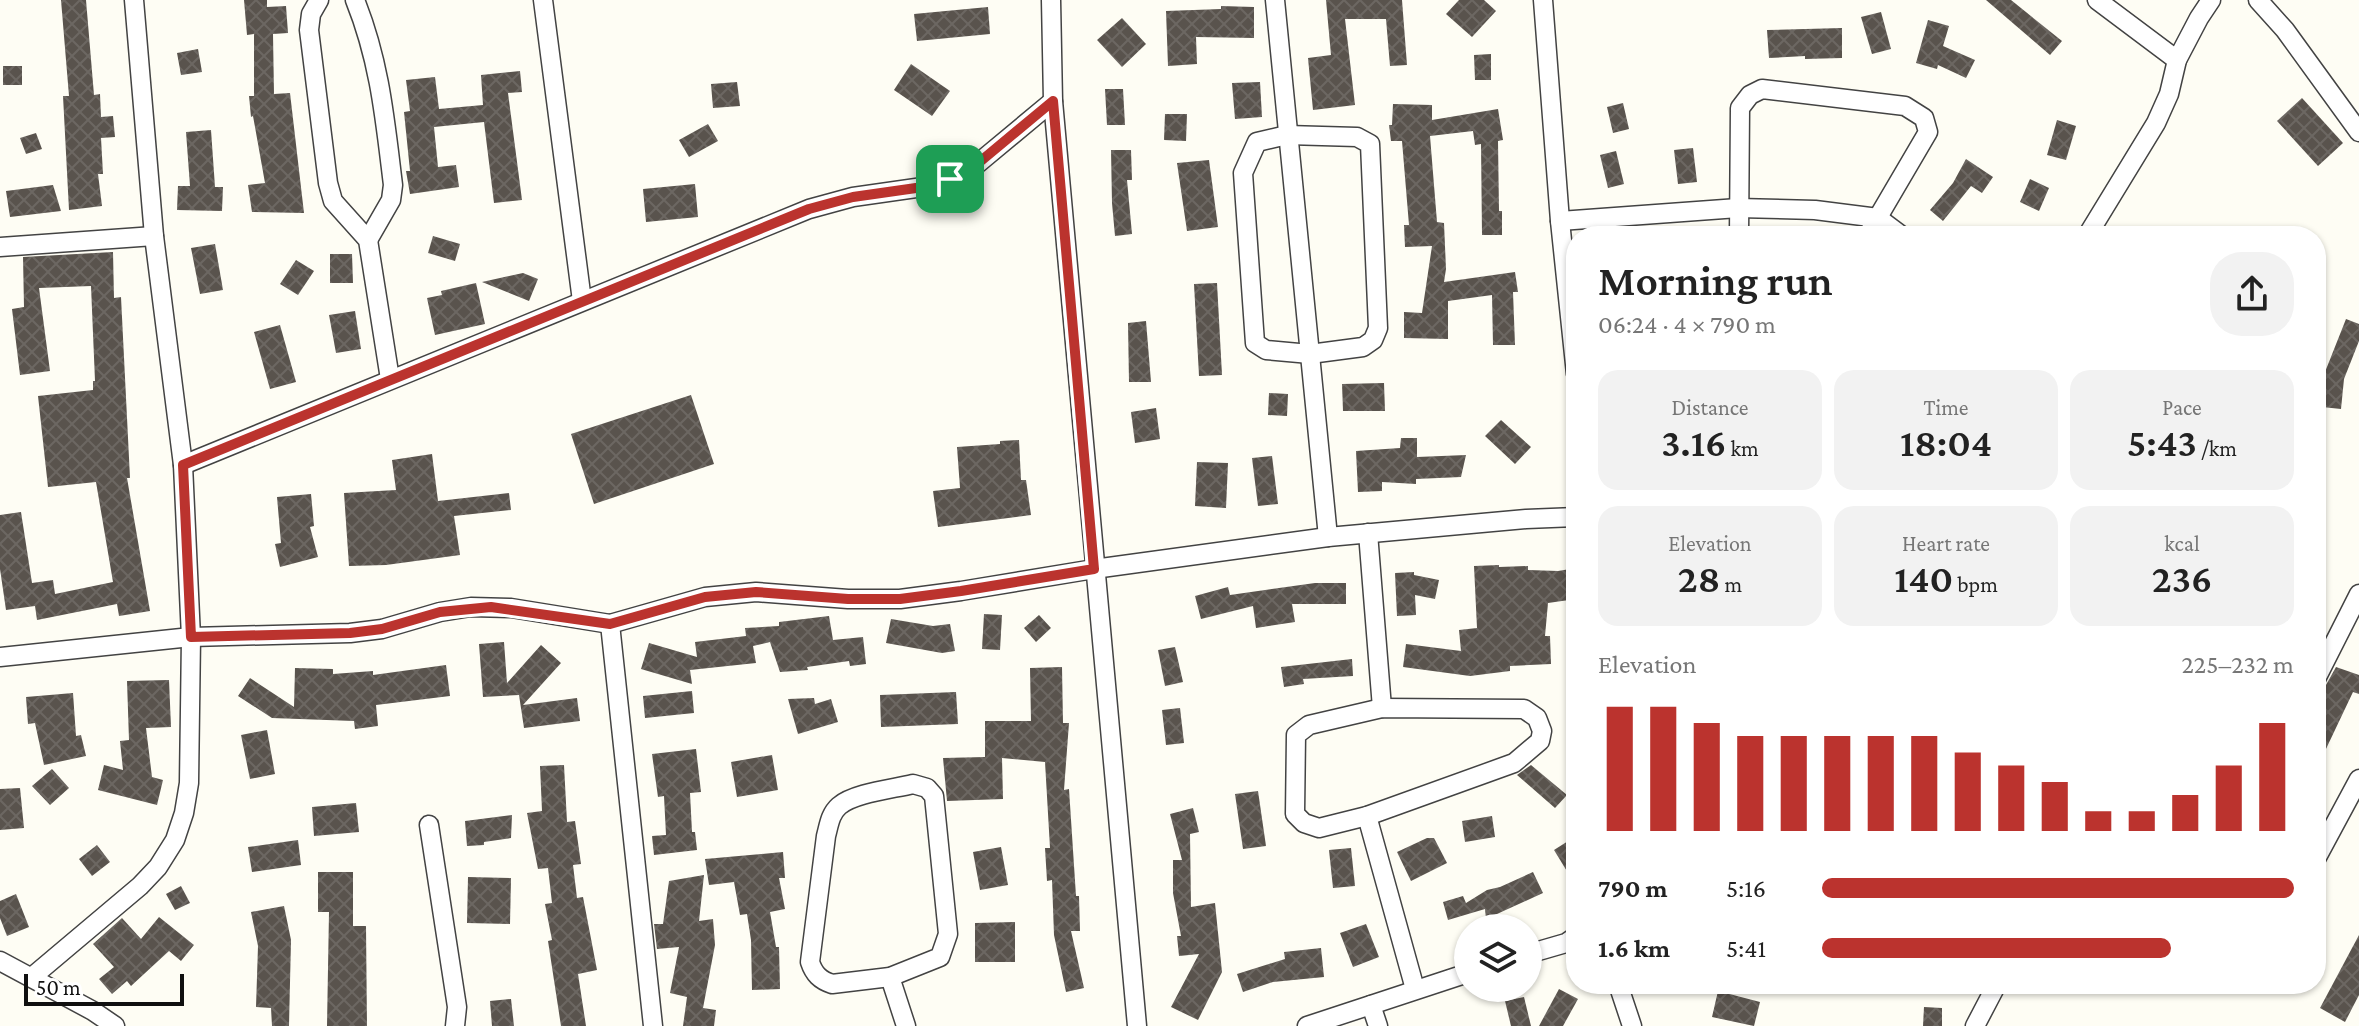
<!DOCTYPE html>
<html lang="en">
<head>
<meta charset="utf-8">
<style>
  body { margin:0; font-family:"Crimson Pro",serif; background:#f2f2f2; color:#222; height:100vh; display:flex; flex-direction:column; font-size:30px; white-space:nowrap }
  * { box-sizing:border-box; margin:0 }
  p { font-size:26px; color:#767676 }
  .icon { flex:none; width:44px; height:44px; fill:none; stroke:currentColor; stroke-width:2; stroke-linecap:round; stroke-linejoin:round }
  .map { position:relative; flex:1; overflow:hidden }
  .panel { position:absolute; left:1566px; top:226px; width:760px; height:768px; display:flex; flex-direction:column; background:#fff; border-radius:32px; box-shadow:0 2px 6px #0004 }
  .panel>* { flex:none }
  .fabs { position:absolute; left:1454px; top:914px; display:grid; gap:16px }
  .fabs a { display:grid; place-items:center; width:88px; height:88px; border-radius:50%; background:#fff; box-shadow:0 2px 6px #0004; font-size:40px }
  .scale { position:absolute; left:24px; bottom:20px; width:160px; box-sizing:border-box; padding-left:8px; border:4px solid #101010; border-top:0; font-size:22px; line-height:28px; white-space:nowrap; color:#101010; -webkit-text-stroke:6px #fff; paint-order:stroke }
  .pin { position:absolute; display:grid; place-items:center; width:68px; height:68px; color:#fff; margin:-34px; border-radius:16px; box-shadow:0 4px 12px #0006 }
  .round { display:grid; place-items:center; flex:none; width:84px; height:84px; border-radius:32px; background:#f2f2f2 }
  .head { display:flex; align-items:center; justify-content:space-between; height:136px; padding:0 32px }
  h1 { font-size:44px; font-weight:600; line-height:60px }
  .figures { display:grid; grid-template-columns:repeat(3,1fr); gap:12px; height:136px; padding:8px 32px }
  .figures div { display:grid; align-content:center; border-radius:20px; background:#f2f2f2; text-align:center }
  .figures b { font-size:40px; font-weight:600 }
  .figures small { font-size:22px; font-weight:400 }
  .figures p { font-size:22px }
  .chart { height:224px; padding:16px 32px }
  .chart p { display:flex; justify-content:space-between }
  .chart svg { width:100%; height:144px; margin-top:8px; stroke:#bb332e; stroke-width:6 }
  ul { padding:0 32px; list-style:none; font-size:26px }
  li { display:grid; grid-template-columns:128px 96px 1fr; align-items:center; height:60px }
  li i { height:20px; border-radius:10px; background:#bb332e }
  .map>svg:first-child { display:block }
  .building { fill:url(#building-cross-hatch) }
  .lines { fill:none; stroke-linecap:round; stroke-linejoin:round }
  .minor-casing { stroke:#434343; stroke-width:21 }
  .minor { stroke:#fff; stroke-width:18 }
  .route-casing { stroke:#fff; stroke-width:16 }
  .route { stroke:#bb332e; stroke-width:10 }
</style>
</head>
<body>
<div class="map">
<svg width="2359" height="1026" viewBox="0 0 2359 1026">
  <defs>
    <pattern id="building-cross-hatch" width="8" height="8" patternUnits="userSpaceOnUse" patternTransform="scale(2)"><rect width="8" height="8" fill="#59534d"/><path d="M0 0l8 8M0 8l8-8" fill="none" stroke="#6c6762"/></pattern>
  </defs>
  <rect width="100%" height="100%" fill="#fefdf4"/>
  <g class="building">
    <path d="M61 0H86L94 95 100 94 101 117 113 116 115 137 101 138 103 174H98L102 206 69 210 63 96H69Z"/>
    <path d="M244 0H267V7L286 6 288 33 273 34 274 94 290 93 304 213 252 212 248 185 265 183 253 116 251 117 249 96H254V34L247 35Z"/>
    <path d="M1326 0H1402L1407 65 1390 66 1386 19H1345L1355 105 1313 110 1308 58 1331 55Z"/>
    <path d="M1459 0H1484L1496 11 1472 37 1446 14Z"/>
    <path d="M1986 0H2011L2062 41 2050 55Z"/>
    <path d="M1221 6 1254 7V38L1196 37 1197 64 1168 66 1166 11 1221 9Z"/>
    <path d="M988 7 990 34 917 41 914 14Z"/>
    <path d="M1881 12 1891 49 1872 54 1861 17Z"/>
    <path d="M1122 18 1146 44 1122 67 1097 40Z"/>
    <path d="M1928 20 1949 26 1943 46 1975 60 1966 78 1938 65 1937 69 1916 63Z"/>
    <path d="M1842 28V58L1805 59V56L1769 58 1767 30Z"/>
    <path d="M198 49 202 72 181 75 177 53Z"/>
    <path d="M1491 54V80H1475L1474 55Z"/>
    <path d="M911 64 950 91 932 116 894 90Z"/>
    <rect x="3" y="66" width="19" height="19"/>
    <path d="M520 71 522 92 508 93 522 200 494 203 484 122 434 127 438 167 456 165 459 187 410 194 406 171H410L404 112 410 111 406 80 435 77 439 109 483 105 481 75Z"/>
    <path d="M737 82 740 106 713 108 711 84Z"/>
    <path d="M1260 82 1262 117 1235 119 1232 83Z"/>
    <path d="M1105 89H1123L1125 125H1107Z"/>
    <path d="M2302 98 2343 143 2318 166 2277 121Z"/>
    <path d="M1623 103 1629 129 1613 133 1607 107Z"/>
    <path d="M1393 104 1432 105V120L1498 109 1503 140 1498 141 1499 211H1502V235H1482L1481 144 1475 145 1473 131 1430 136 1437 222 1444 223 1446 269 1444 282 1515 272 1518 292H1513L1515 345H1493L1492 295 1448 301V339L1404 338V312L1422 313 1432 246 1405 247 1404 225H1409L1402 141H1391L1389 125H1392Z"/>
    <path d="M1165 114H1187L1186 141 1164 140Z"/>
    <path d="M2057 120 2076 126 2066 160 2047 155Z"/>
    <path d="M708 124 718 141 689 157 679 140Z"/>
    <path d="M211 130 215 187H223L222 211 177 210 178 186H190L186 132Z"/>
    <path d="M36 133 42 149 26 154 20 138Z"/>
    <path d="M1693 148 1697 182 1678 184 1674 150Z"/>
    <path d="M1111 150H1131L1132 180H1127L1132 234 1115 236 1112 203Z"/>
    <path d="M1616 151 1624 184 1608 188 1600 155Z"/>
    <path d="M1966 159 1993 177 1982 193 1971 186 1943 221 1930 210 1953 183Z"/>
    <path d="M1209 160 1218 227 1187 231 1177 163Z"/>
    <path d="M2030 179 2049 188 2039 211 2020 202Z"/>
    <path d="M695 184 698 217 646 222 643 189Z"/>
    <path d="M53 185 61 211 10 217 6 191Z"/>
    <path d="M433 236 460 244 455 261 428 253Z"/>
    <path d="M215 244 223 290 200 294 191 248Z"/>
    <path d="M113 252 114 298 121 297 130 478H127L150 611 119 616 117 604 37 620 35 606 6 610 0 569V515L21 512 32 583 53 580 55 594 113 582 96 482 48 487 38 396 93 390V381H95L91 286 39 288 50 371 20 375 12 309 24 307 23 257Z"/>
    <path d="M330 254H352L353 283H330Z"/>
    <path d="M296 260 314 271 298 295 280 284Z"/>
    <path d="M523 273 538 279 529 301 482 282Z"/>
    <path d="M476 283 485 324 435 335 427 298 442 295 441 291Z"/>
    <path d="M1217 283 1222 375 1199 376 1194 284Z"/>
    <path d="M355 311 361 349 336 353 329 315Z"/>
    <path d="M2346 319 2359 324V341L2344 379 2341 409 2322 407 2325 372Z"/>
    <path d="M1146 321 1151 382H1129L1128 323Z"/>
    <path d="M280 325 296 382 270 389 254 332Z"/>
    <path d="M1384 383 1385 411H1343L1342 384Z"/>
    <path d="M1269 393 1288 394 1287 416 1268 415Z"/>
    <path d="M691 395 714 464 594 504 571 434Z"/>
    <path d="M1156 408 1160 439 1135 443 1131 412Z"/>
    <path d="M1501 420 1531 447 1515 464 1485 436Z"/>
    <path d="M1401 438H1417V457L1466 455 1461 477 1416 479V484L1382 482V491L1358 492 1356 451 1400 448Z"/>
    <path d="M1019 440 1021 480H1026L1031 515 938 527 933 491 960 488 957 447 1000 444V441Z"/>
    <path d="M432 454 438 501 509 493 511 510 454 516 460 555 386 565 349 566 344 493 396 490 392 460Z"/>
    <path d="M1272 456 1278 504 1258 506 1252 458Z"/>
    <path d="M1197 462 1228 463 1226 508 1195 506Z"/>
    <path d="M311 494 314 526 310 527 318 557 280 567 275 544 281 543 277 497Z"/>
    <path d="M1499 565V567L1528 566V570L1558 571 1576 568V599L1548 603 1545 636H1550L1551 664 1510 666V671L1470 676 1403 667 1406 644 1461 651 1459 630 1477 628 1474 566Z"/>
    <path d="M1414 572V575L1439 580 1435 599 1415 595 1416 615 1397 616 1395 573Z"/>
    <path d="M1315 583H1346V604H1292L1295 622 1256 628 1253 606 1201 619 1195 596 1228 587 1230 595Z"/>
    <path d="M984 614 1002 615 1000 650 982 649Z"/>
    <path d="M1039 615 1051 628 1036 642 1024 628Z"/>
    <path d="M829 616 833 640 863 637 866 664 850 666 849 661 807 667 808 670 780 672 770 642 753 646 756 663 690 670 692 684 641 669 649 643 697 657 695 642 746 636 745 628 779 626V622Z"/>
    <path d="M891 619 933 626 950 624 955 651 942 653 886 643Z"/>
    <path d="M504 642 507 683 541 645 561 663 523 705 577 698 580 721 524 728 519 695 483 697 479 644Z"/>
    <path d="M1175 647 1183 682 1165 686 1158 650Z"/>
    <path d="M1352 659 1353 676 1303 679 1304 684 1284 687 1281 667Z"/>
    <path d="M446 665 450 696 376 705 378 726 355 729 354 721 272 718 238 696 250 678 294 707 295 668 333 669V674L373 671V675Z"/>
    <path d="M1062 667 1063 723H1069L1064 790 1069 789 1076 896H1079L1080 931H1071L1084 988 1066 992 1054 935 1052 880 1047 881 1045 848H1050L1045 762 1002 758 1003 799 947 801 943 758 985 757V721H1031L1030 668Z"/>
    <path d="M2336 667 2359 675V694L2353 692 2316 770V691L2326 685Z"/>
    <path d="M169 680 171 727 146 728 152 777 163 780 157 805 98 790 104 765 123 770 120 741 129 740 127 681Z"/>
    <path d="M692 691 694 713 645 718 643 696Z"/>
    <path d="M956 692 958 724 881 727 880 695Z"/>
    <path d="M73 693 76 736 81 735 86 756 44 765 35 723 28 724 26 697Z"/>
    <path d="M814 698 815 704 831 699 838 722 798 734 788 699Z"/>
    <path d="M1180 708 1184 743 1166 745 1162 710Z"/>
    <path d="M267 730 275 774 250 779 241 735Z"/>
    <path d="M696 749 701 792 690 793 692 832H695L697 850 654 855 652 836 666 835 664 796 658 797 652 754Z"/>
    <path d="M772 755 778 790 737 797 731 762Z"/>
    <path d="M564 765 567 822 575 821 581 864 573 865 577 898 583 897 597 970 578 974 586 1026H561L548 941 552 940 545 904 552 903 548 868 538 869 527 813 542 811 540 766Z"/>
    <path d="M1531 765 1567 795 1555 808 1517 775Z"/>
    <path d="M52 769 69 788 50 805 32 786Z"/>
    <path d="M20 788 24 828 0 830V789Z"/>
    <path d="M1258 791 1266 846 1243 849 1235 794Z"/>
    <path d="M356 803 359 832 314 836 312 807Z"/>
    <path d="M1193 808 1199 832 1190 834 1191 907 1215 903 1222 972 1198 1020 1171 1007 1199 954 1179 956 1177 936H1181L1173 893V860H1182L1170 814Z"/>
    <path d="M512 815 511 838 484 842V845L467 846 465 821Z"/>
    <path d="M1492 816 1495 837 1465 842 1462 821Z"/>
    <path d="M1576 836V886L1554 850Z"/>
    <path d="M1427 838H1434L1447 863 1411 881 1397 852Z"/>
    <path d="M298 840 301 865 252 872 248 847Z"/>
    <path d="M97 845 110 862 92 876 79 859Z"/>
    <path d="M1001 847 1008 885 980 890 973 852Z"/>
    <path d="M1351 848 1355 886 1333 888 1329 850Z"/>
    <path d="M783 852 785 878H779L785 909 770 912 776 947H779L780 989 752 990 751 940 747 914 740 915 734 882 709 885 705 859Z"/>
    <path d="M318 872H353V926H366L367 1026H327L329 912H318Z"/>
    <path d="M1533 872 1543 893 1486 919 1485 909 1448 920 1443 902 1463 896 1466 903 1487 890 1500 887Z"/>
    <path d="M704 875 699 921 713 919 715 945 703 1008 716 1010 714 1026H683L687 997 670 993 679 947 657 949 654 924H663L669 881Z"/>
    <path d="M468 877 511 878 510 924 467 923Z"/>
    <path d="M181 886 190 903 175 910 166 894Z"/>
    <path d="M16 894 29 927 7 936 0 918V901Z"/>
    <path d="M284 906 291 940 289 1026H272L271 1008 256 1007 258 946 251 912Z"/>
    <path d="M159 917 194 945 181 961 169 951 131 986 127 981 112 994 99 979 114 967 93 944 122 918 141 939Z"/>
    <path d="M1015 922V962H975V923Z"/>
    <path d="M1366 924 1379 957 1353 967 1340 933Z"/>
    <path d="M2359 935V995L2345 1022 2320 1008Z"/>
    <path d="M1321 948 1324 977 1273 982 1243 992 1237 974 1285 959 1284 952Z"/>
    <path d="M1559 989 1578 999 1563 1026H1539Z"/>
    <path d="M1718 991 1760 1002 1754 1026 1712 1017Z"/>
    <path d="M1524 997 1531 1026H1511L1505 1001Z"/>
    <path d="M511 999 514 1026H492L490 1001Z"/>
    <path d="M1924 1007 1942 1008V1026H1923Z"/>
  </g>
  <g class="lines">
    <defs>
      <g id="minor">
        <path d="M319 0 311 14 309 30 328 183 333 201 368 240 390 379"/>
        <path d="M355 0C380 62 385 120 393 185L391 200 368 240"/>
        <path d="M543 0 582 301"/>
        <path d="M1051 0 1053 101 1137 1026"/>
        <path d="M1275 0 1328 537"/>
        <path d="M1543 0 1560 221 1576 374"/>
        <path d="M2097 0 2177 60"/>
        <path d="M2258 0 2285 30 2359 132"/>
        <path d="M1287 135 1357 137 1370 144 1378 328 1373 340 1363 347 1310 354 1266 350 1255 343 1243 173 1257 142Z"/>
        <path d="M1560 221 1738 208 1815 210 1878 218 1902 236"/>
        <path d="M1739 236 1740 108 1750 95 1762 89 1905 106 1924 118 1928 132 1867 236"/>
        <path d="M2087 236 2156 123 2169 94 2177 60 2199 18 2211 0"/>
        <path d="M0 247 154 236"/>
        <path d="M183 465 809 209 853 197 923 187 950 179 976 165 1053 101"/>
        <path d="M1368 533 1382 708"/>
        <path d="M610 624 653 1026"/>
        <path d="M0 657 191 637 350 633 382 629 440 612 471 607 511 608 610 624 705 597 756 592 848 599H900L961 591 1094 569 1328 537 1526 519 1576 517"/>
        <path d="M2316 679 2359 594"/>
        <path d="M1382 708 1524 709 1537 718 1542 731 1540 741 1514 763 1367 816 1319 828 1304 823 1295 814 1296 735 1309 725Z"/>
        <path d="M913 784 927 788 934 796 948 934 940 957 890 977 832 984C820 980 814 974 810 962L826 836C829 825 830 814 839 806 854 793 893 789 913 784Z"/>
        <path d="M1367 816 1415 989"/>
        <path d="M429 825 457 1007 455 1026"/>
        <path d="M2316 859 2359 779"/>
        <path d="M1528 954 1566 943 1576 936"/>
        <path d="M0 961 93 1011 115 1026"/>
        <path d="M32 977 140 886 158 867 175 840 184 813 189 783 191 637 183 465 154 236 134 0"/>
        <path d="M890 977 906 1026"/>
        <path d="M1618 984 1632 1026"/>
        <path d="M1371 1005 1378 1026"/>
        <path d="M1307 1026 1468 973"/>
        <path d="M1975 1026 1997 984"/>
      </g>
    </defs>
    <use href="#minor" class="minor-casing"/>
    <use href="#minor" class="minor"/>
  </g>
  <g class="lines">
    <defs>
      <path id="route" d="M1053 101 1094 569 961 591 900 599H848L756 592 705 597 610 624 491 607 440 612 382 629 350 633 191 637 183 465 809 209 853 197 923 187 950 179 976 165Z"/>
    </defs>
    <use href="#route" class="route-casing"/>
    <use href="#route" class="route"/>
  </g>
</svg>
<div class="fabs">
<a><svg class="icon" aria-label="layers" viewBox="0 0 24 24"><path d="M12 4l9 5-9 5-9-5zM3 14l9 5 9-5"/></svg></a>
</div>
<div class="scale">50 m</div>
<div class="pin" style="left:950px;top:179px;background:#1e9e55"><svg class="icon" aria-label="arrive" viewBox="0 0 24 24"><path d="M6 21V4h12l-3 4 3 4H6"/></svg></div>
<section class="panel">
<div class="head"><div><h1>Morning run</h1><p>06:24 · 4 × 790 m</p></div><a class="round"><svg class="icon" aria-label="share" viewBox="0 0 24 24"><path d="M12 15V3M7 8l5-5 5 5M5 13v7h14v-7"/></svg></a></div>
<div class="figures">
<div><p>Distance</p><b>3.16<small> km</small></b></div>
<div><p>Time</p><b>18:04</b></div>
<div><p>Pace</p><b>5:43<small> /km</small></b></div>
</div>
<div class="figures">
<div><p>Elevation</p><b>28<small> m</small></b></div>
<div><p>Heart rate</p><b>140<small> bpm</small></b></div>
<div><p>kcal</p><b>236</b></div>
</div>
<div class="chart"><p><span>Elevation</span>225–232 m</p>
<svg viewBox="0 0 160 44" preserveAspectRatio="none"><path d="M5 44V6M15 44V6M25 44V11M35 44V15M45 44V15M55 44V15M65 44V15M75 44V15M85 44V20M95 44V24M105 44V29M115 44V38M125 44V38M135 44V33M145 44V24M155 44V11"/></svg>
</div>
<ul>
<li><b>790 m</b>5:16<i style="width:100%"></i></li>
<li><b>1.6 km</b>5:41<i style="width:74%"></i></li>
</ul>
</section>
</div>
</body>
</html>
